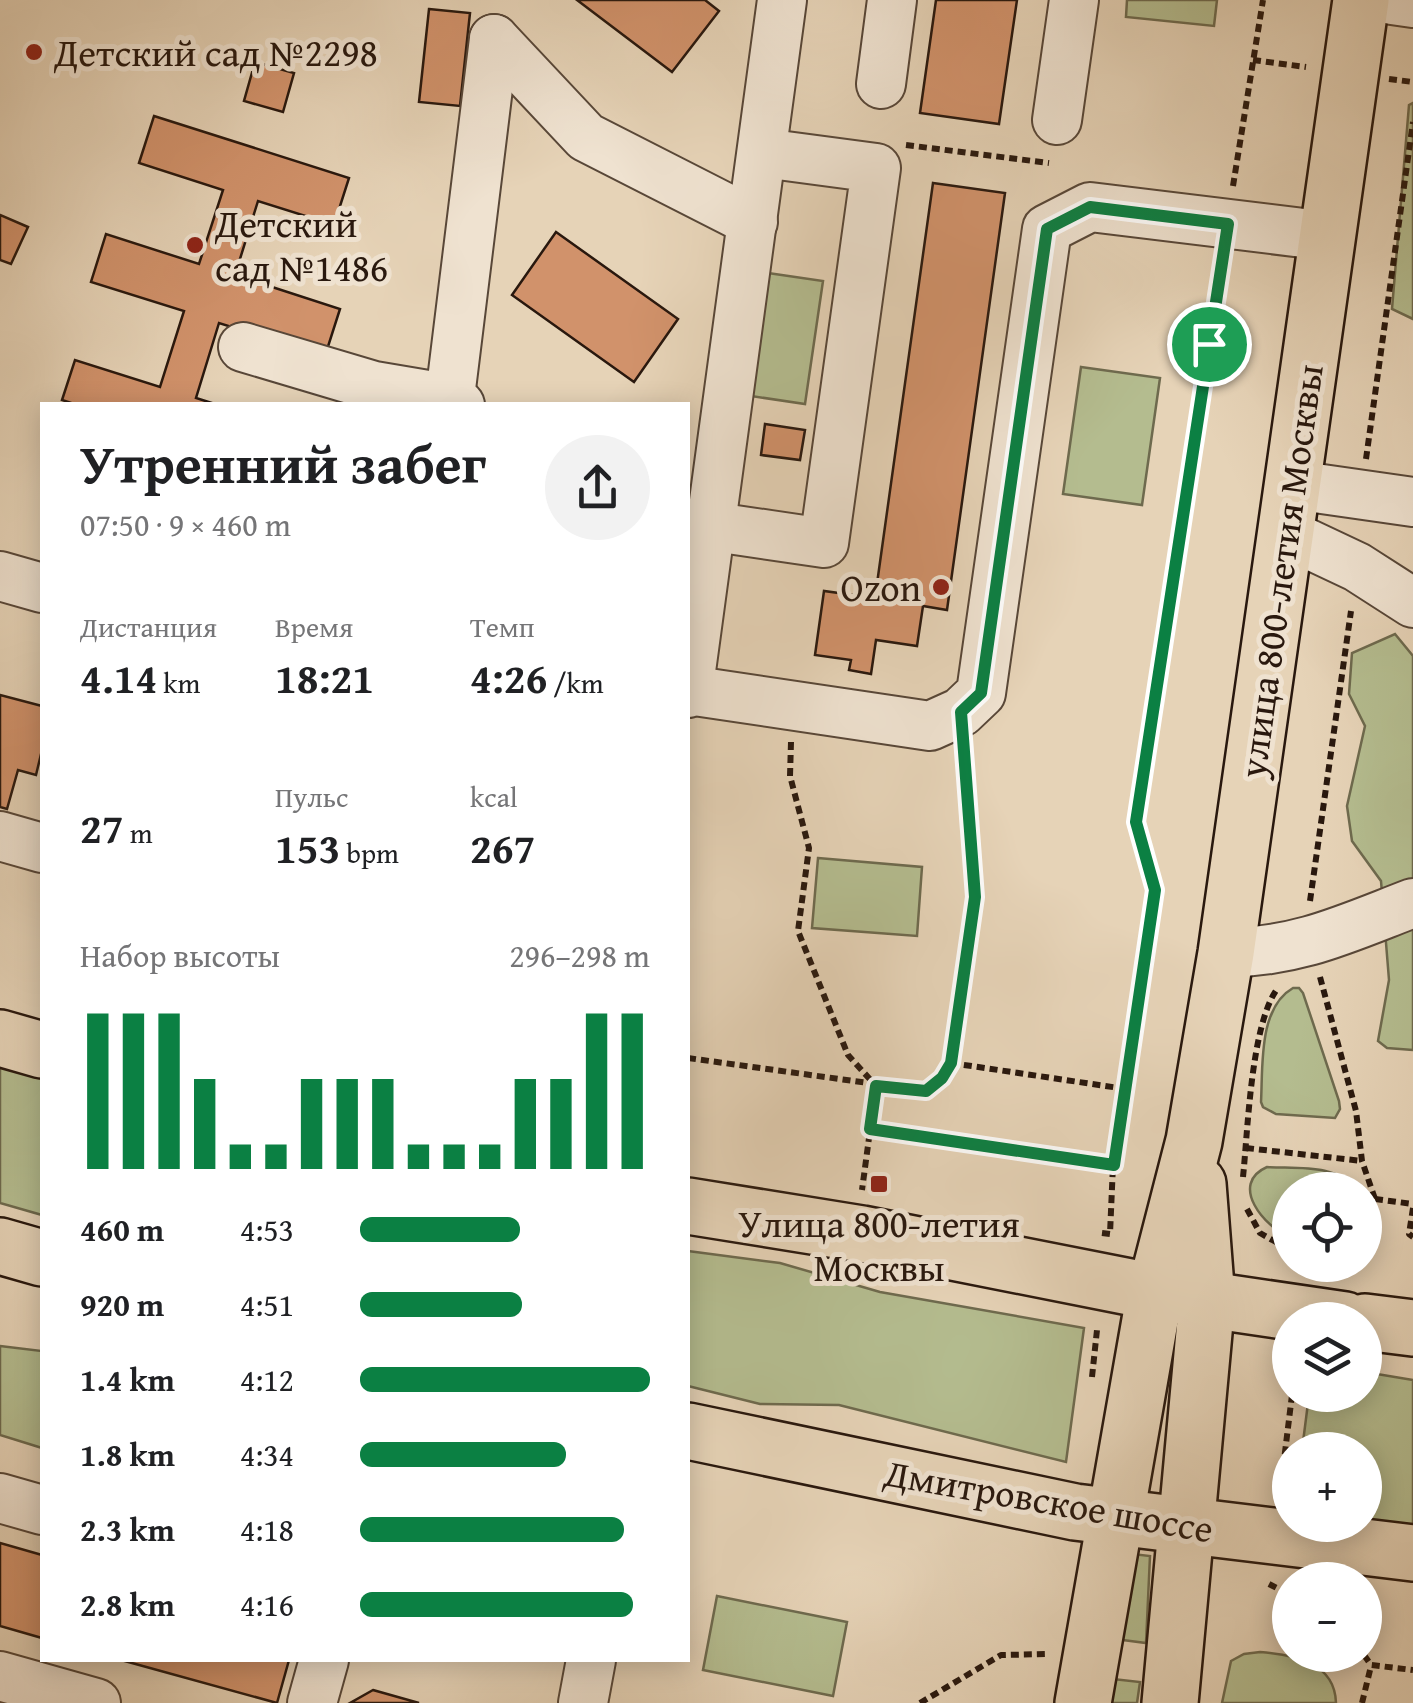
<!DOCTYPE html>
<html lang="ru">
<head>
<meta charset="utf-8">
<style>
  body { margin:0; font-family:"Gentium Book Plus",serif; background:#f2f2f2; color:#202124; height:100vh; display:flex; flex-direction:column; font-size:38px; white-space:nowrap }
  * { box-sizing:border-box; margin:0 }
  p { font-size:32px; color:#757577 }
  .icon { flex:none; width:55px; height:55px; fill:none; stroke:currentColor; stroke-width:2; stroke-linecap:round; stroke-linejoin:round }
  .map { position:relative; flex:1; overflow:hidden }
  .panel { position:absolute; left:40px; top:402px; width:650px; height:1260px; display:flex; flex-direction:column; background:#fff; border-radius:0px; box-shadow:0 5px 25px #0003 }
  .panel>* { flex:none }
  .controls { position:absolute; left:1272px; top:1172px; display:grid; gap:20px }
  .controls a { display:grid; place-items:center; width:110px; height:110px; border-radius:50%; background:#fff; box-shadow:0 5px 25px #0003; font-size:50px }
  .pin { position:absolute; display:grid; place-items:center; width:85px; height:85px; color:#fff; margin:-42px; border:5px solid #fff; border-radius:50%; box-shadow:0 2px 10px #0007 }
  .round { display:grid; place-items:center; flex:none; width:105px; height:105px; border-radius:52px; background:#f2f2f2 }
  .summary { display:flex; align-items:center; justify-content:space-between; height:170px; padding:0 40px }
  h1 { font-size:55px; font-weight:700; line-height:75px }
  .stats { display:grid; grid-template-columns:repeat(3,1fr); gap:15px; height:170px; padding:10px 40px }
  .stats div { display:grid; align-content:center }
  .stats b { font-size:42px; font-weight:700 }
  .stats small { font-size:28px; font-weight:400 }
  .stats p { font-size:28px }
  .chart { height:280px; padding:20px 40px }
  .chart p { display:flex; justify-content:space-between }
  .chart svg { width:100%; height:180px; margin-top:10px; stroke:#0b8043; stroke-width:6 }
  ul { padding:0 40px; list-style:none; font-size:32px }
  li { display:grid; grid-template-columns:160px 120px 1fr; align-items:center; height:75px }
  li i { height:25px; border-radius:12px; background:#0b8043 }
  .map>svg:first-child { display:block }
  .green { fill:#b4bc8f; stroke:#6e6a4e; stroke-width:2.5 }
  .building { fill:#d1926b; stroke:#29180e; stroke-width:2.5 }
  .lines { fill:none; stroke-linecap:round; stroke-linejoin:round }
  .minor-casing { stroke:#584738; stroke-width:52 }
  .major-casing { stroke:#29180e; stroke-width:60 }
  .path { stroke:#29180e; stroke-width:6; stroke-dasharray:8 5; stroke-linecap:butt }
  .minor { stroke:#efe2d0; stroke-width:48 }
  .major { stroke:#e6d3b7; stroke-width:55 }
  .route-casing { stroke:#fff; stroke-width:20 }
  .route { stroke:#0b8043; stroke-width:12 }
  .poi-dot { fill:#8f2418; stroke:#efe2d0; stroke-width:4 }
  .labels { text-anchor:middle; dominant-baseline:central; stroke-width:10; stroke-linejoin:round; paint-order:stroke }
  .poi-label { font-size:38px; fill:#29180e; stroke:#efe2d0; text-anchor:start }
  .street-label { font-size:38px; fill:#29180e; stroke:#efe2d0 }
</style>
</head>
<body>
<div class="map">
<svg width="1413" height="1703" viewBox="0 0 1413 1703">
  <rect width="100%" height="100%" fill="#e6d3b7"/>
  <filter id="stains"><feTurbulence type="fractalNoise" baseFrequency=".002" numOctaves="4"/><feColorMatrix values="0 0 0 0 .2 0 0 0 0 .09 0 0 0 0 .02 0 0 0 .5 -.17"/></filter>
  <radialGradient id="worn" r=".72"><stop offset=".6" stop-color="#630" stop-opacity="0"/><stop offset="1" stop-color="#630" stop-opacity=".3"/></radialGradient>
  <g class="green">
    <path d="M1127 0H1217L1214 26 1126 17Z"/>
    <path d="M1413 103V319L1392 309 1409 105Z"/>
    <path d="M768 273 823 281 805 404 751 396Z"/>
    <path d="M1081 367 1160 378 1142 505 1063 494Z"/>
    <path d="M1395 634 1413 656V1050L1387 1048 1378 1041 1389 980 1381 881 1352 841 1347 806 1365 726 1349 694 1352 653Z"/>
    <path d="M818 858 922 867 917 936 812 928Z"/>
    <path d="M1293 988H1299L1303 993 1339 1101 1340 1109 1335 1118 1276 1114 1263 1107 1261 1102C1263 1067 1258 1008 1293 988Z"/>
    <path d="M0 1067 42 1079V1215L0 1203Z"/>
    <path d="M1267 1167C1294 1169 1339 1163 1354 1190H1290V1237C1265 1228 1228 1184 1267 1167Z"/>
    <path d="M688 1251 780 1263 880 1292 1084 1328 1066 1462 839 1405 760 1404 688 1386Z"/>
    <path d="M0 1346 42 1351V1448L0 1435Z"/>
    <path d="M1365 1372 1413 1380V1526L1365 1521V1450H1302L1309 1395H1365Z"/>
    <path d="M1124 1553 1150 1556 1146 1643 1107 1638Z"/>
    <path d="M717 1596 847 1622 833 1696 703 1670Z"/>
    <path d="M1260 1652C1294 1655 1335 1662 1336 1703H1222L1231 1661 1244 1654Z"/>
    <path d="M1104 1678 1140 1682 1137 1703H1101Z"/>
  </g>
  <g class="building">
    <path d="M577 0H705L719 11 672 72Z"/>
    <path d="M936 0H1017L999 124 920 113Z"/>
    <path d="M429 9 470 13 460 106 419 102Z"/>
    <path d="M255 62 294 73 283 112 244 101Z"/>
    <path d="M154 116 349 178 334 225 258 201 235 275 340 309 325 356 219 323 196 398 218 405H77L62 400 75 360 160 387 184 311 91 282 106 234 199 264 223 190 139 163Z"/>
    <path d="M933 183 1005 193 947 610 923 606 917 646 876 640 871 674 849 670 851 660 815 655 824 591 875 598Z"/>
    <path d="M0 215 28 227 11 264 0 260Z"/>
    <path d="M556 232 678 319 634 382 512 295Z"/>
    <path d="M765 424 805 430 800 460 761 455Z"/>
    <path d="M0 695 42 706V750L36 775 18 770 7 809 0 807Z"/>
    <path d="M0 1543 42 1555V1638L0 1626Z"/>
    <path d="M121 1660H289L277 1703Z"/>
    <path d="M373 1690 419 1703H350Z"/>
  </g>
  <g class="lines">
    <defs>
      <g id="minor">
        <path d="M1392 0 1413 3"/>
        <path d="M494 39 586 137 753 222"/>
        <path d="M881 84 892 0"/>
        <path d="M1057 120 1074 0"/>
        <path d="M243 347 374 386 451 399 460 405"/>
        <path d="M449 405 494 39"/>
        <path d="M1294 485 1413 502"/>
        <path d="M688 523 824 543 876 168 763 153"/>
        <path d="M1287 534 1357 567 1413 603"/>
        <path d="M0 576 42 588"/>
        <path d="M688 690 930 726 961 712 981 693 1047 229 1090 207 1328 236"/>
        <path d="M688 693 782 0"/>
        <path d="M0 836 42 848"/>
        <path d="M1226 953C1301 951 1345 929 1413 903"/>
        <path d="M0 1498 42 1510"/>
        <path d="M0 1676 96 1703"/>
        <path d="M312 1703 324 1660"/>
        <path d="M583 1703 591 1660"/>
      </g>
      <g id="major">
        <path d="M0 1038 42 1050"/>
        <path d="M688 1206 862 1234 1155 1292 1345 1320"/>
        <path d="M0 1246 42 1258"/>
        <path d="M1365 1322 1413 1328"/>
        <path d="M688 1431 1075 1512 1413 1553"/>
        <path d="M1083 1703 1155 1292 1194 1141 1226 953 1361 0"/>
        <path d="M1170 1703 1207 1300 1198 1184"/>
      </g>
    </defs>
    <use href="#minor" class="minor-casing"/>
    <use href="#major" class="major-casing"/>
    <g class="path">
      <path d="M1253 60 1306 67"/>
      <path d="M1389 79 1413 82"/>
      <path d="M906 145 1049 163"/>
      <path d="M1233 186 1263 0"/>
      <path d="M1366 459 1413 122"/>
      <path d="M791 742 790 776 809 848 798 931 848 1055 876 1086 862 1190"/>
      <path d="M1310 901 1351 611"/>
      <path d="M1320 977 1356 1111 1362 1161 1375 1199 1365 1232"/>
      <path d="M688 1058 926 1091 942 1078 951 1063 975 897 964 750"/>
      <path d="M951 1063 1126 1089"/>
      <path d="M870 1129 1113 1165"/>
      <path d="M1246 1148 1362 1161"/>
      <path d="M1243 1177C1248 1129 1251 1026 1277 989"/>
      <path d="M1375 1199 1413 1204"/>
      <path d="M1413 1208 1409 1234 1413 1237"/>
      <path d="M1247 1209 1260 1233 1290 1250"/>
      <path d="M1102 1233 1110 1234 1113 1165 1155 889 1136 822 1221 263"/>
      <path d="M1092 1377 1097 1330"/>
      <path d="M1280 1493 1292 1395"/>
      <path d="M1269 1584 1290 1595"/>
      <path d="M1364 1655 1371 1665 1413 1670"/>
      <path d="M920 1703 1001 1655 1049 1654"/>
      <path d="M1362 1703 1371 1666"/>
    </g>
    <use href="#minor" class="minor"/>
    <use href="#major" class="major"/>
  </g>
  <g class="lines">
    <defs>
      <path id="route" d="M1090 207 1228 224 1136 822 1155 890 1114 1165 870 1129 876 1086 926 1091 942 1078 951 1063 975 897 961 712 981 693 1047 229Z"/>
    </defs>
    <use href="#route" class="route-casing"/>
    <use href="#route" class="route"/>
  </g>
  <g class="poi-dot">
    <circle cx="34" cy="52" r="10"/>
    <circle cx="195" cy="245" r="10"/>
    <circle cx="941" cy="587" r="10"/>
    <rect x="869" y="1174" width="20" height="20" rx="5"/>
  </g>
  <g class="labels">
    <g class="poi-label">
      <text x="54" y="52">Детский сад №2298</text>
      <text x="215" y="223">Детский<tspan x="215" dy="44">сад №1486</tspan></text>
      <text x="921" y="587" text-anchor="end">Ozon</text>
      <text x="879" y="1223" text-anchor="middle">Улица 800-летия<tspan x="879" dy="44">Москвы</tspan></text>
    </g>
    <g class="street-label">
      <text transform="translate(1280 571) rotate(-82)">улица 800-летия Москвы</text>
      <text transform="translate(1049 1500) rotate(10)">Дмитровское шоссе</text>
    </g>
  </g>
  <rect width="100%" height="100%" filter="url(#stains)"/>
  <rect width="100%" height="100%" fill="url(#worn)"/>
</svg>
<div class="controls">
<a><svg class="icon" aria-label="locate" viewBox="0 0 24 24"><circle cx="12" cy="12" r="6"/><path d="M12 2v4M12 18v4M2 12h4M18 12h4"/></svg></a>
<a><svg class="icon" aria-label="layers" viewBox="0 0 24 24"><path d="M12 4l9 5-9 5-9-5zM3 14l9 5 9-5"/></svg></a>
<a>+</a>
<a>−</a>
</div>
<div class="pin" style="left:1209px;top:344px;background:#1e9e55"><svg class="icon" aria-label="arrive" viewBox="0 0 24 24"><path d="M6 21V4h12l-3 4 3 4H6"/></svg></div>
<section class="panel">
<div class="summary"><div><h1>Утренний забег</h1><p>07:50 · 9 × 460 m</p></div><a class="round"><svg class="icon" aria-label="share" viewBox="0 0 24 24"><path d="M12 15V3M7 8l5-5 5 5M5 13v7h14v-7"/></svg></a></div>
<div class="stats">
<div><p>Дистанция</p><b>4.14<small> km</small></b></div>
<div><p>Время</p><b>18:21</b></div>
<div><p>Темп</p><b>4:26<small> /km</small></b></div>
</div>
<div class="stats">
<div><b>27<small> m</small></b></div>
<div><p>Пульс</p><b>153<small> bpm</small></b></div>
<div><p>kcal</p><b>267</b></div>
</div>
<div class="chart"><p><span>Набор высоты</span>296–298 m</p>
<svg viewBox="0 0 160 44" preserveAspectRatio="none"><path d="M5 44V6M15 44V6M25 44V6M35 44V22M45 44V38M55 44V38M65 44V22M75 44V22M85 44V22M95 44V38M105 44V38M115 44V38M125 44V22M135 44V22M145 44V6M155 44V6"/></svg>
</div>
<ul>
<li><b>460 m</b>4:53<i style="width:55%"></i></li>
<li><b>920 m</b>4:51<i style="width:56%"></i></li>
<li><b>1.4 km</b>4:12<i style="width:100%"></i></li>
<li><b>1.8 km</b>4:34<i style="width:71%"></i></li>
<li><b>2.3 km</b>4:18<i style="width:91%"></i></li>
<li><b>2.8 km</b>4:16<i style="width:94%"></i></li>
</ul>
</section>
</div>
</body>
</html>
